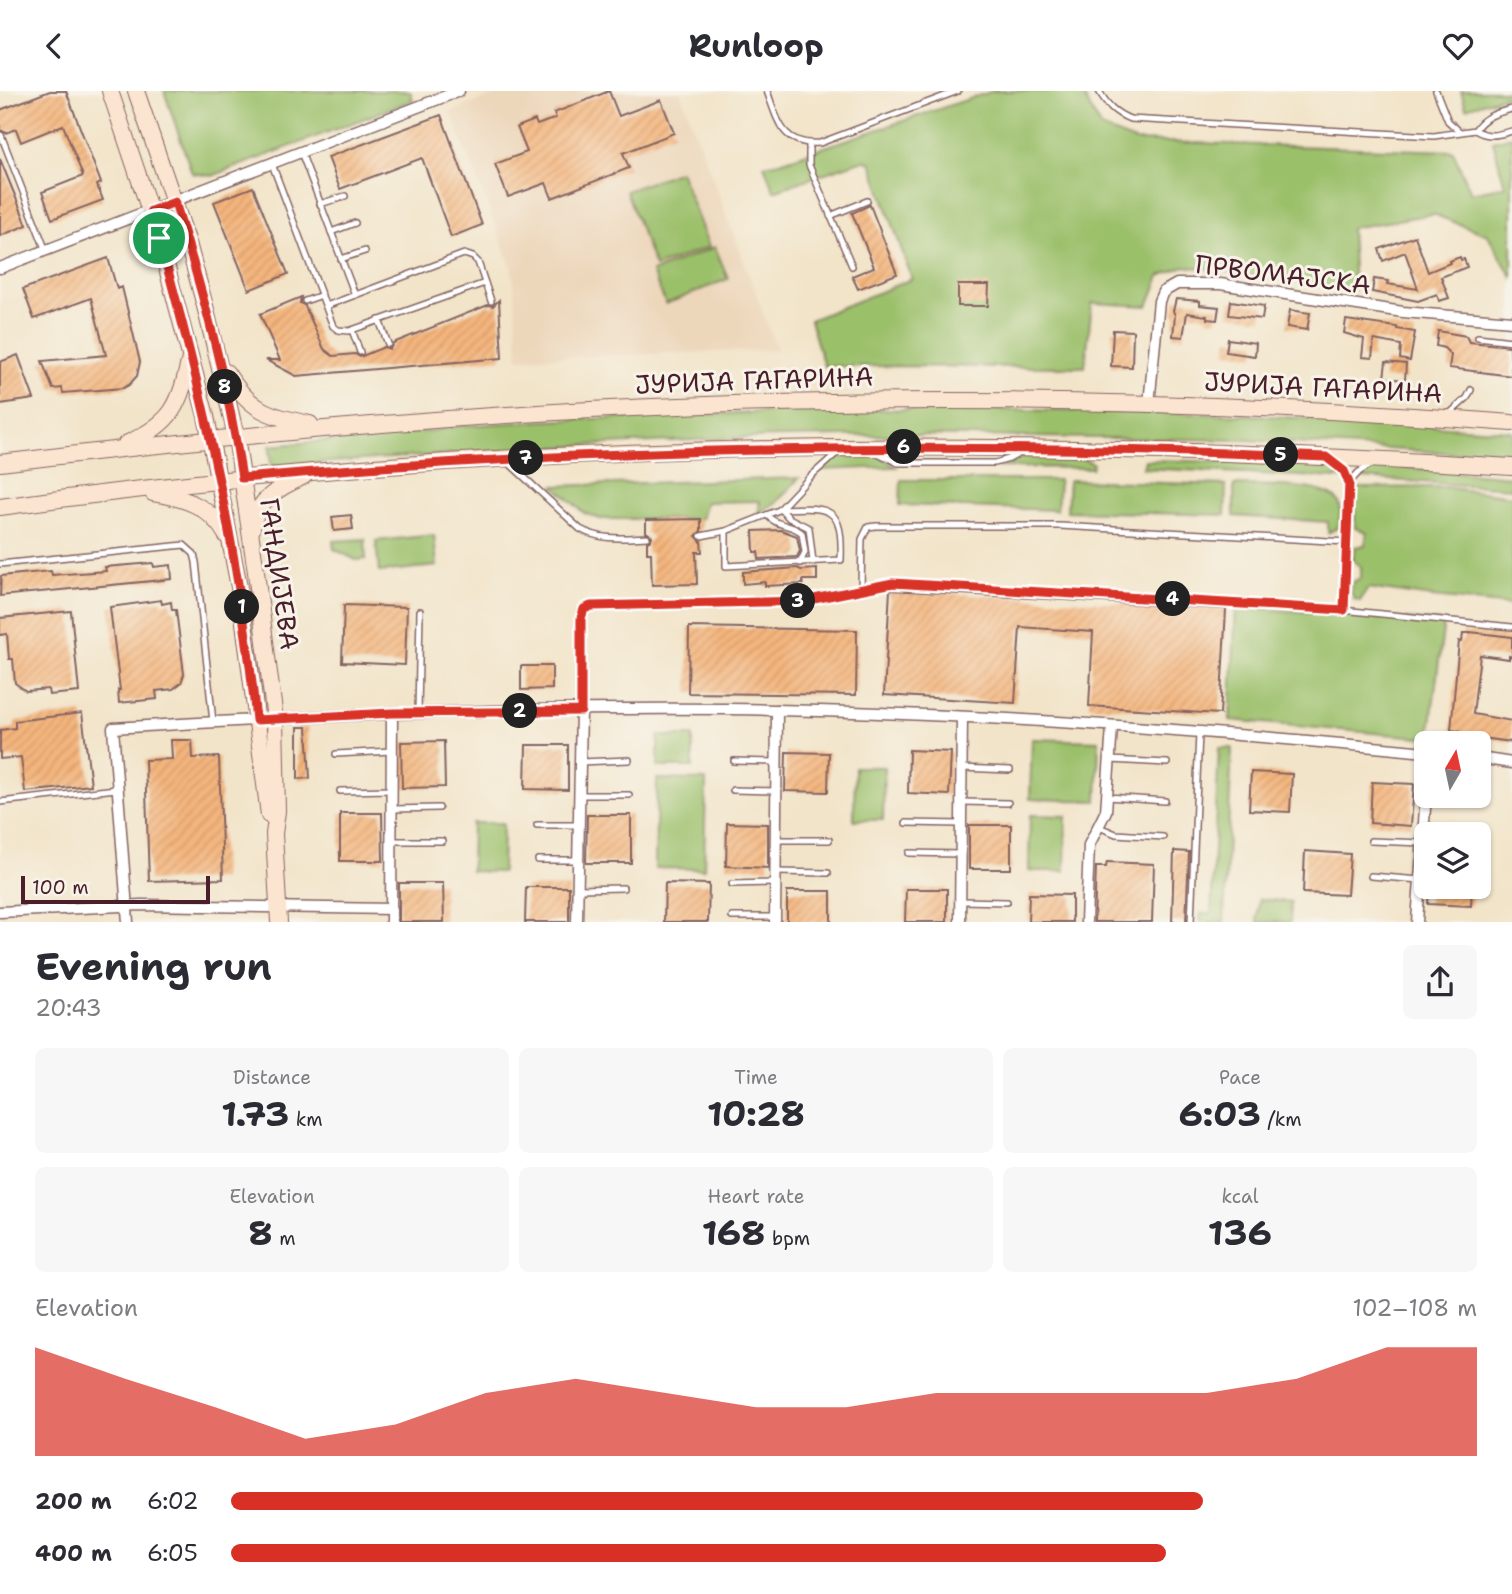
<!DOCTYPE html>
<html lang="en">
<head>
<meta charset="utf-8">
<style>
  body { margin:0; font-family:"Shantell Sans",sans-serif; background:#f7f7f7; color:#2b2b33; height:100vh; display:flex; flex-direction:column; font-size:26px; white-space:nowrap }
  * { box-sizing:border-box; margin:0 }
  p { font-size:23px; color:#7c7c81 }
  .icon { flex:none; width:38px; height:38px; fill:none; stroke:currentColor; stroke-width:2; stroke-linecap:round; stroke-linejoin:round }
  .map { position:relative; height:831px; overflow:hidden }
  .drawer { display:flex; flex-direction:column; background:#fff; flex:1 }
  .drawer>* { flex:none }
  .needle { width:46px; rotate:9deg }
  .fabs { position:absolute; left:1414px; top:640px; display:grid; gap:14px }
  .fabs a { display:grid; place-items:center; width:77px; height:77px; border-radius:10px; background:#fff; box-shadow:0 2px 5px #0004; font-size:35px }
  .scale { position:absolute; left:21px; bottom:18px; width:189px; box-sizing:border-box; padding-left:7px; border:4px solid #4a1f2b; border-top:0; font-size:19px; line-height:24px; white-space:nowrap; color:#4a1f2b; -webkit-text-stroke:5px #f7f3e8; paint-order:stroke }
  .pin { position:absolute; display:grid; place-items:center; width:60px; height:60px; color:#fff; margin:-30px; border:4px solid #fff; border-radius:50%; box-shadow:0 2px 7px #0007 }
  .km { position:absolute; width:35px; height:35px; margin:-18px; border-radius:50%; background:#222; color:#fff; font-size:19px; line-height:35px; text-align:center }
  .round { display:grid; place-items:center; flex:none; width:74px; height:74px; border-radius:10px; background:#f7f7f7 }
  .summary { display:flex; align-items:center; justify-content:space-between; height:119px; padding:0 35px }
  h1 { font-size:38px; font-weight:700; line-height:52px }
  .metrics { display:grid; grid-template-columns:repeat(3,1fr); gap:10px; height:119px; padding:7px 35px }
  .metrics div { display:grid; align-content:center; border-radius:10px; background:#f7f7f7; text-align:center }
  .metrics b { font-size:35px; font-weight:700 }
  .metrics small { font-size:19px; font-weight:400 }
  .metrics p { font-size:19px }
  .chart { height:196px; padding:14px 35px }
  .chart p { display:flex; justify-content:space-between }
  .chart svg { width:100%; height:126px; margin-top:7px; fill:#d93025; opacity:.7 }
  ul { padding:0 35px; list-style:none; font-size:23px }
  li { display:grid; grid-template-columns:112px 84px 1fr; align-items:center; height:52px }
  li i { height:18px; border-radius:9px; background:#d93025 }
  header { display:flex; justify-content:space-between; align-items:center; height:91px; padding:0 35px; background:#fff; font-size:32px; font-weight:700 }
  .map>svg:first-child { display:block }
  .built { fill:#edd7bb }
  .green { fill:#9bc06a; stroke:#72704a; stroke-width:2 }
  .building { fill:url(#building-hatch) }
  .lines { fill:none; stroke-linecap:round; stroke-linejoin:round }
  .lane-casing { stroke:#856462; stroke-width:8 }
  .street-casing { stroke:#856462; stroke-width:13 }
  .secondary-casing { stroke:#856462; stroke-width:18 }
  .lane { stroke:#fff; stroke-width:5 }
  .street { stroke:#fff; stroke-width:10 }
  .secondary { stroke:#fce5d0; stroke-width:16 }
  .route-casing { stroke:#fff; stroke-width:14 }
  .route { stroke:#d93025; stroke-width:9 }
  .labels { text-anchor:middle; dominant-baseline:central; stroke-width:6; stroke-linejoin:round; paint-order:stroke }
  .street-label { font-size:26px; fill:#4a1f2b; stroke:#f7f3e8 }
</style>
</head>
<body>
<header><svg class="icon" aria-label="back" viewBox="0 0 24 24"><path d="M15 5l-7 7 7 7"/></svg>Runloop<svg class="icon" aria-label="heart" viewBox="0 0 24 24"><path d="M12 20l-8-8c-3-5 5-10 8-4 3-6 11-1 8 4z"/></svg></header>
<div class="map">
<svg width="1512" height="831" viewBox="0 0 1512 831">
  <defs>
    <pattern id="building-hatch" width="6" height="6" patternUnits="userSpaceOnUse" patternTransform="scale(1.75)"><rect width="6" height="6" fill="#f4b57d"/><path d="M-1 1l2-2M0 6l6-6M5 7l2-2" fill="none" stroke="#d39b6c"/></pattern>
  </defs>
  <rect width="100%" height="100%" fill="#f7f3e8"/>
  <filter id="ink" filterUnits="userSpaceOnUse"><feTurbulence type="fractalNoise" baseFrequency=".0143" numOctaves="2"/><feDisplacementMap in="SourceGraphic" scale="14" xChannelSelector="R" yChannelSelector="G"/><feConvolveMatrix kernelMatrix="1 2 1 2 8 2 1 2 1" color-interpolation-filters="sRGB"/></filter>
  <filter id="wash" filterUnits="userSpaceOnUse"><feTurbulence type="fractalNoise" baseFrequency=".00686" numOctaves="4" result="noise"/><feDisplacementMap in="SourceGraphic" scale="28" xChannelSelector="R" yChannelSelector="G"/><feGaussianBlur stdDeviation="1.57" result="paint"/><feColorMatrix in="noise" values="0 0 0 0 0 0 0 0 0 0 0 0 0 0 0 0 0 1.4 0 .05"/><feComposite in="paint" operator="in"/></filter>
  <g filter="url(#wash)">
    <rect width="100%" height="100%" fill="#f2e4c9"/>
    <path class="built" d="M505 0H680L777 259 518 267 515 200 511 175 451 21Z"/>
    <g class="green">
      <path d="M164 0H410L413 9 212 85 192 82Z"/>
      <path d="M993 0H1081L1101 37 1135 50 1453 60 1471 102 1505 95 1493 50 1512 45V186L1488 144 1433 123 1351 137 1354 199 1184 175 1160 185 1148 215 1092 212 1085 276 824 275 810 229 912 188 871 72 863 69 774 100 764 74 780 71Z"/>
      <path d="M1461 0H1512V3L1466 17Z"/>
      <path d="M680 80 709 156 655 176 626 100Z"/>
      <path d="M715 156 728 188 666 213 652 181Z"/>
      <path d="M968 318 1251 324 1512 340V366L1247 349 900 344 736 347 590 354 271 375 270 355 431 340 458 335 541 330 823 319Z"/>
      <path d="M876 364 896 376 820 379 836 366Z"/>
      <path d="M1022 364 1076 365 1093 372 1092 377 1000 376Z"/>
      <path d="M1145 369 1327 373 1341 387 1143 377Z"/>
      <path d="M1376 374 1512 386V397L1359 387 1367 378Z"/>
      <path d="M799 387 777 411 758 422 760 410 706 411 701 428H600L584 422 554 395Z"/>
      <path d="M901 389H1059L1057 419 900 414Z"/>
      <path d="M1069 389 1226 394 1225 424 1067 420Z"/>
      <path d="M1234 394C1256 395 1324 392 1337 409 1343 415 1339 428 1339 436L1328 442V431L1234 425Z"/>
      <path d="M1442 396 1512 405V514L1432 506 1368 497 1360 510 1354 508 1351 500 1353 491 1361 487V476L1353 469 1355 456 1365 454 1367 442 1355 437V401L1358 397Z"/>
      <path d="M434 444 437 475 379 481 376 450Z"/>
      <path d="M365 448 366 468 356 469 334 458 333 450Z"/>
      <path d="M1236 516 1444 531 1429 647 1230 629Z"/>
      <rect x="658" y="645" width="35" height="31"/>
      <path d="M1032 648 1099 650 1097 710 1030 708Z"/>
      <path d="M1219 657H1232L1224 831H1200L1201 823 1211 822Z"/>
      <path d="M855 676H884L883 729H854Z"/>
      <path d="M657 688 706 689 704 778 655 777Z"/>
      <path d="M1030 724 1066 725 1065 780H1029Z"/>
      <path d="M472 732H503L502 781 471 780Z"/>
      <path d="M1259 808 1291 811 1290 831H1257Z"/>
    </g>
    <g id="blocks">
      <g class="building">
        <path d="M50 0H66L101 92 97 94 103 109 52 128 42 101 83 85 63 34 21 51 16 38 6 42 0 39V19Z"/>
        <path d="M609 0 619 25 661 9 674 42 623 62 629 77 552 107 546 92 508 106 495 73 527 61 517 36 535 29 537 34 556 27 554 22Z"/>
        <path d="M441 24 482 134 451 146 422 67 340 98 328 66Z"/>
        <path d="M0 68 27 134 0 145Z"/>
        <path d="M253 96 288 183 249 199 214 111Z"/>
        <path d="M870 114 897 183 858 198 852 185 874 176 852 122Z"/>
        <path d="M1415 145 1428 181 1450 172 1449 170 1460 166 1461 169 1464 168 1467 176 1441 186 1449 207 1439 210 1437 203 1418 210 1372 201 1374 188 1388 190 1387 193 1418 198 1405 161 1383 170 1379 158Z"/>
        <path d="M108 167 117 198 122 196 140 271 137 285 129 294 123 297 63 302 62 297 53 298 42 270 106 264 91 207 34 228 23 198Z"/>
        <path d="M958 194H989L988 215H958Z"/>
        <path d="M301 206 300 212 305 215 324 258 333 265 355 263 360 266 384 256 390 258 393 252 488 214 493 215 499 209 502 267 296 285 266 269H280L260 223Z"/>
        <path d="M1176 208 1200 210V214L1219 216 1217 229 1207 228V225L1187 222 1183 246 1173 245 1175 224 1173 220Z"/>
        <path d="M1231 210 1264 215 1262 228 1229 224Z"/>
        <path d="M1290 219 1310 222 1307 239 1287 236Z"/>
        <path d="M1346 229 1397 236V238L1415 241 1410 270 1400 268 1401 254 1374 249 1372 267 1362 266 1364 248 1344 242Z"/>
        <path d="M1113 239 1133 240 1132 276 1111 275Z"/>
        <path d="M1438 240 1466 245 1469 251 1510 255 1512 285 1449 277 1451 264 1444 257 1436 255Z"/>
        <path d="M1228 248 1256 252 1255 265 1226 261Z"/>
        <path d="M18 264 34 308 0 313V271Z"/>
        <path d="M1386 271 1406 273 1405 289 1384 287Z"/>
        <path d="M351 424 353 438 334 440 332 426Z"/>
        <path d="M701 428V440L696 445 701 450 702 461H696L697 493 652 494 651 462H647V451L651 449 652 445 646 441V429Z"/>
        <path d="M781 439 797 445 800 460 797 466 759 468 758 461H754L753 440Z"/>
        <path d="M153 472 154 476 171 474 172 488 0 505 1 485 51 480 52 484 106 480 105 476Z"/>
        <path d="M797 477 801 479 817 478V489H803V493L765 495V491L743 493V481Z"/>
        <path d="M890 499 1226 518 1220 623 1089 615 1093 541 1020 536 1015 612 884 604Z"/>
        <path d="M161 509 162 513 171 511 172 519H176L184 583 181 592 173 598 156 600 157 608 119 612 118 599H120L110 516Z"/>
        <path d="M344 514 407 516 405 574 342 571Z"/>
        <path d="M71 520 79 601 49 604 48 598 26 600 15 592 13 568H9L7 543 0 544V527Z"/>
        <path d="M689 536 857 539 856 604 688 602Z"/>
        <path d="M1470 541 1512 546V566L1509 565V568L1480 564 1473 623 1512 630V651L1458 644 1459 640 1451 639 1459 550 1462 551 1463 542H1470Z"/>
        <path d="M521 575H552V598L521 599Z"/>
        <path d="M82 622 91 694 25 701 21 666 0 668V639L15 637V630Z"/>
        <path d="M298 636H307L310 687 298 688Z"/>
        <path d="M171 649H192L193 667 219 666 223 788 149 790 145 669 172 668Z"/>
        <path d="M444 650 445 696 402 697 401 651Z"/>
        <path d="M526 654H568V699L525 698Z"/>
        <path d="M909 659 951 661 949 704 908 702Z"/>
        <path d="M786 661 829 662 828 701 785 700Z"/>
        <path d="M1251 681 1292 683 1290 721 1249 719Z"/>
        <path d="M1372 691 1414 693 1411 735 1370 732Z"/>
        <path d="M340 722H382L383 770H340Z"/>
        <path d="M587 724H631V772H586Z"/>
        <path d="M727 732 768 733V777L726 775Z"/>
        <rect x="969" y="734" width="42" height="44"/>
        <path d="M1174 760 1189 761 1186 831H1172Z"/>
        <path d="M1305 760 1350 763 1347 804 1303 802Z"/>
        <path d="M1107 771 1154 773 1152 831H1094L1096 776H1106Z"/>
        <path d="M399 792H443L444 831H399Z"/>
        <path d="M665 792 709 793 708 831H664Z"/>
        <path d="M526 796H569V831H525Z"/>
        <path d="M1429 796H1472L1471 815 1428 813Z"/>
        <path d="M906 798H947V831H905Z"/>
        <rect x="787" y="800" width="44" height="31"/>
        <path d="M1029 803 1072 804V831H1028Z"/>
      </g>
    </g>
  </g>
  <g filter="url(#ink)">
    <use href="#blocks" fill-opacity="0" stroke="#856462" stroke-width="2"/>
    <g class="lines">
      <defs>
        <g id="lane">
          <path d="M767 0C778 30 782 55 820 52L958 0"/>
          <path d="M1099 0C1107 14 1115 22 1130 28L1434 45 1475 39C1489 47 1497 44 1512 40"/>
          <path d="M1436 0 1448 30 1459 40"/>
          <path d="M1475 39C1484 25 1497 22 1512 18"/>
          <path d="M1 44 46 160"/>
          <path d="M809 53V74L852 175"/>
          <path d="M301 61 355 204"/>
          <path d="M272 73 333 235 338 239 349 240 485 192"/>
          <path d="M320 113 345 105"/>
          <path d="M830 125 867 110"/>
          <path d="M331 141 355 132"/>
          <path d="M341 168 365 160"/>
          <path d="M305 210 322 204"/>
          <path d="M326 215 464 163 473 166 478 171 491 210"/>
          <path d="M379 229 388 253"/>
          <path d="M352 239 360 261"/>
          <path d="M1478 246 1512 250"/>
          <path d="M1448 324 1467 307 1471 299"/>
          <path d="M878 362 898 372H995L1009 368 1018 363"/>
          <path d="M1332 371 1344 380 1349 392 1344 519"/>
          <path d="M510 373 580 438C602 450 623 447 647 446"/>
          <path d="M1349 392 1359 381 1370 374"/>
          <path d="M781 418 789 427 809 437 813 471"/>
          <path d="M767 424C777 436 792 433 802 442L805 461 800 472"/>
          <path d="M726 440V475L841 469C843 414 830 416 781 418"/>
          <path d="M701 445 726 440 779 419 811 385 838 361"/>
          <path d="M0 473 184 454 194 463 196 471 213 631"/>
          <path d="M861 499 862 448 868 436 876 435H1060L1347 451"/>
          <path d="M581 619V527L584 518 591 515 804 510 893 492 1322 517 1512 536"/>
          <path d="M418 621 420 520"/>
          <path d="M336 663 392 660"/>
          <path d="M1110 669 1167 672"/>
          <path d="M734 670 776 671"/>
          <path d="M580 671 629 669"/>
          <path d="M961 677 1010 679"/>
          <path d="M733 699 776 700"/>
          <path d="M340 700 392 699"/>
          <path d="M579 704H629"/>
          <path d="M1108 706 1165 710"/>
          <path d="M1426 706 1476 710"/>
          <path d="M0 711 116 698"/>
          <path d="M962 711 1008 712"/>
          <path d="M393 718 439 717"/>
          <path d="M906 732 961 733"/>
          <path d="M537 734H579"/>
          <path d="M1099 736 1116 743 1163 746"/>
          <path d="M1424 736 1471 740"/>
          <path d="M776 749H829"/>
          <path d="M392 750H442"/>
          <path d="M1371 750 1423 752"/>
          <path d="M909 762 960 763"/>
          <path d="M538 769H578"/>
          <path d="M775 781 828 782"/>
          <path d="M1371 785 1420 789"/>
          <path d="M732 793 774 792"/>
          <path d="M578 798 623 797"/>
          <path d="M962 810 1007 811"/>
          <path d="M732 826H775"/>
          <path d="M1191 831 1199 642"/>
        </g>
        <g id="street">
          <path d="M0 177 459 0"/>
          <path d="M1149 313 1159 210 1163 201 1177 193H1220L1403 221 1512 230"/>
          <path d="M1479 667 1512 672"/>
          <path d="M0 821 141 814 392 818"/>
          <path d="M128 831 113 637C317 624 522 616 727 618 960 621 1194 638 1426 661"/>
          <path d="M391 831 392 622"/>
          <path d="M577 831 581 619"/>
          <path d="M775 831 777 619"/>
          <path d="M960 831 962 626"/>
          <path d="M1086 831 1089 754 1106 720 1112 636"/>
          <path d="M1417 831 1426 703"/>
        </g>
        <g id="secondary">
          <path d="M110 0 159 147 206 325 240 501 269 724"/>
          <path d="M136 0 188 152 205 215 236 345 256 481 275 628 277 720 274 743 279 831"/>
          <path d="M226 281C251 320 266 324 310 333"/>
          <path d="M126 353C174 331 179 315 190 267"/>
          <path d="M0 372C257 341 515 318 774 312 1020 306 1266 313 1512 332"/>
          <path d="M153 402C186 407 210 415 227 445"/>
          <path d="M0 416C501 346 1008 345 1512 376"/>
          <path d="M252 438C255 409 280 396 304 385"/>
        </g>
      </defs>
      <use href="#lane" class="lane-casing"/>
      <use href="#street" class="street-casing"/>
      <use href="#secondary" class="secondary-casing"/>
      <use href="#lane" class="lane"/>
      <use href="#street" class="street"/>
      <use href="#secondary" class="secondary"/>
    </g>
  </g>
  <g class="lines" filter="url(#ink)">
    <defs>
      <path id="route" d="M175 111C203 202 228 293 242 387 603 355 964 350 1326 366L1344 380 1349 392 1344 519 893 492 804 510 591 515 584 518 581 527V620L392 622 256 629C239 456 200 286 151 120Z"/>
    </defs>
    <use href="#route" class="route-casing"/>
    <use href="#route" class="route"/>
  </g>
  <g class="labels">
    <g class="street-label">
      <text transform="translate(1283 183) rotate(7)">ПРВОМАЈСКА</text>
      <text transform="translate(754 289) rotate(-2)">ЈУРИЈА ГАГАРИНА</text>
      <text transform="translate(1323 296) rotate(3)">ЈУРИЈА ГАГАРИНА</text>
      <text transform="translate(280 483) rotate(82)">ГАНДИЈЕВА</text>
    </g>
  </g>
</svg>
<div class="fabs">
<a><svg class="needle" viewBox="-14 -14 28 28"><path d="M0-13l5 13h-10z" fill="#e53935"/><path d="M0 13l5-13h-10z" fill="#7c7c81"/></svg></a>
<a><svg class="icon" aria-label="layers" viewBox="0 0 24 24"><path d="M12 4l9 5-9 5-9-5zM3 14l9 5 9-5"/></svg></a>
</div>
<div class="scale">100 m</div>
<div class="pin" style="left:159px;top:147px;background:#1e9e55"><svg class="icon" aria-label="arrive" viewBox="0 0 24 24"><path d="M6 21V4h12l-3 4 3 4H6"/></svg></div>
<b class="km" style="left:242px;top:516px">1</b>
<b class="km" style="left:520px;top:620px">2</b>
<b class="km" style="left:798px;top:510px">3</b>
<b class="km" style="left:1173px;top:508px">4</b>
<b class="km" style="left:1281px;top:364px">5</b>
<b class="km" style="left:904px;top:356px">6</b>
<b class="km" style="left:526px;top:367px">7</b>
<b class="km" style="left:225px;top:296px">8</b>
</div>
<section class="drawer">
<div class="summary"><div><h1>Evening run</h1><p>20:43</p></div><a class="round"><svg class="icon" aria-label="share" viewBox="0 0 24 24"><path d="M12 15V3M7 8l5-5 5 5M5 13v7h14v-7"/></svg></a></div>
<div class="metrics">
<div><p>Distance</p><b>1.73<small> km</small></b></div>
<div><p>Time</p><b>10:28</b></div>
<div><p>Pace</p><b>6:03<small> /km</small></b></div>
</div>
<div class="metrics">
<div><p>Elevation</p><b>8<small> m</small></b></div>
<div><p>Heart rate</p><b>168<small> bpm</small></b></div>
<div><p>kcal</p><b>136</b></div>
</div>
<div class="chart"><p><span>Elevation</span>102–108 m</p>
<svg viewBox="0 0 160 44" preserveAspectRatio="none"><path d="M0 44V6L10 17L20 27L30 38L40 33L50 22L60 17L70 22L80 27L90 27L100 22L110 22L120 22L130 22L140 17L150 6L160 6V44z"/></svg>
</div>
<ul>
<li><b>200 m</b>6:02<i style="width:78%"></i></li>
<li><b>400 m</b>6:05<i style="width:75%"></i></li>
</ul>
</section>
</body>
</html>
